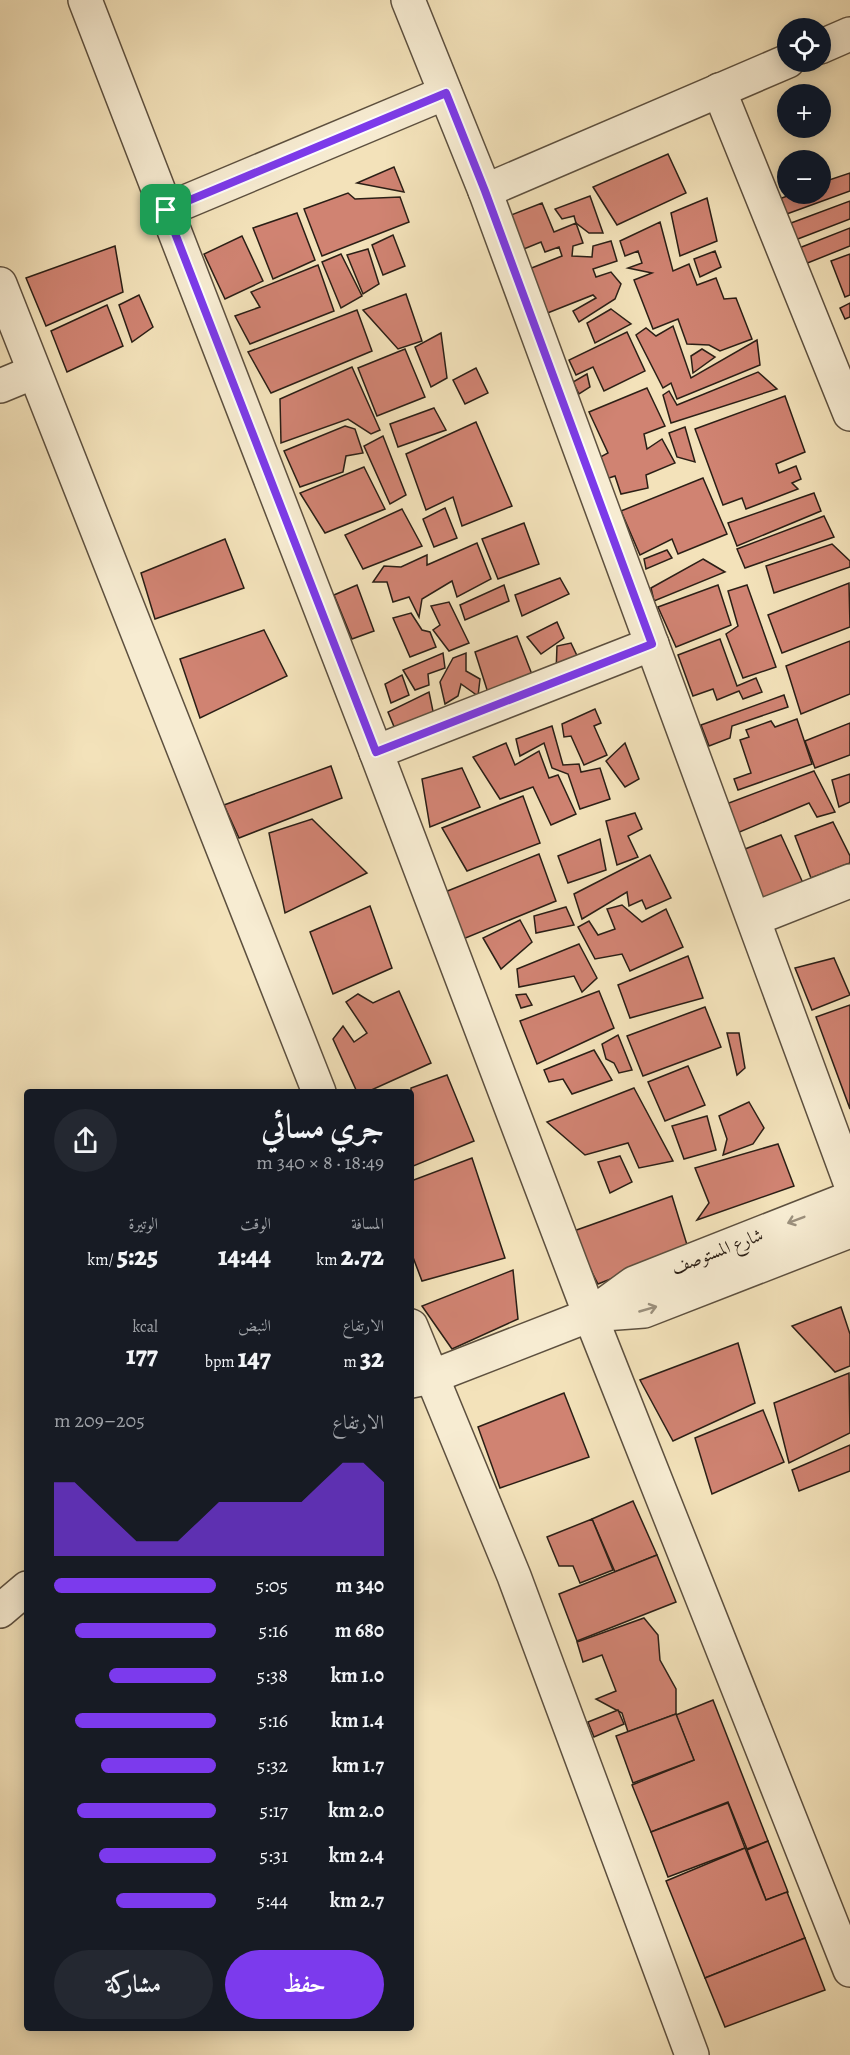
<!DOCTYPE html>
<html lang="ar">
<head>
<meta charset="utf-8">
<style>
  body { margin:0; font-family:Alegreya,Amiri,serif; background:#242831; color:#f1f3f6; direction:rtl; height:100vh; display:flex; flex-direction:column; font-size:22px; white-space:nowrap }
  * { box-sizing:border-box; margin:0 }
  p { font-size:20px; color:#9ea1a6 }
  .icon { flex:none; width:33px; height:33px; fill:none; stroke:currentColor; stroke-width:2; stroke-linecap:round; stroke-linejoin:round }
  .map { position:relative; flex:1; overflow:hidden; direction:ltr }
  .side { position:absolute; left:24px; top:1089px; width:390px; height:942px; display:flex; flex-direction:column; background:#171b24; border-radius:6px; box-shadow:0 3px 15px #0003; direction:rtl }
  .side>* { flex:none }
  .fabs { position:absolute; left:777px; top:18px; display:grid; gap:12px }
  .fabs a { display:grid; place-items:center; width:54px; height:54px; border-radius:50%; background:#171b24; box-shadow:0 3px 15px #0003; font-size:30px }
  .pin { position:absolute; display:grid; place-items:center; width:51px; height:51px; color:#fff; margin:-26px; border-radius:12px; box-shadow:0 3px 9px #0006 }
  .round { display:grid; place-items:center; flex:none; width:63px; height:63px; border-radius:32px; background:#242831 }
  .summary { display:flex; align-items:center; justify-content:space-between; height:102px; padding:0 30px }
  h1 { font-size:33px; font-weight:800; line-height:45px }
  .figures { display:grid; grid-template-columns:repeat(3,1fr); gap:9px; height:102px; padding:6px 30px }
  .figures div { display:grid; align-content:center }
  .figures b { font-size:26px; font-weight:800 }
  .figures small { font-size:16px; font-weight:400 }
  .figures p { font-size:16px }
  .chart { height:168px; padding:12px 30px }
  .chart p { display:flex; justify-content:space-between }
  .chart svg { width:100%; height:108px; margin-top:6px; fill:#7c3aed; opacity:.7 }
  .button { display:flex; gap:12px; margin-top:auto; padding:12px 30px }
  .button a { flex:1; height:69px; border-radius:36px; background:#7c3aed; color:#fff; font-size:24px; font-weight:800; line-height:69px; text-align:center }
  .button a+a { background:#242831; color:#f1f3f6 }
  ul { padding:0 30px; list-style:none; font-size:20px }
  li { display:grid; grid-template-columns:96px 72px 1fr; align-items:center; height:45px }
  li i { height:15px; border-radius:8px; background:#7c3aed }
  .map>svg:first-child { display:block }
  .building { fill:#d08372; stroke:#2b1f16; stroke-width:1.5 }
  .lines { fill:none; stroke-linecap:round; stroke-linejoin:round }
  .minor-casing { stroke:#5d503f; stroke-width:36 }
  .minor { stroke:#f7ecd2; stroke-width:33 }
  .oneway { stroke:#9b907d }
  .route-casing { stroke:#fff; stroke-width:12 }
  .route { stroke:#7c3aed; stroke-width:8 }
  .labels { text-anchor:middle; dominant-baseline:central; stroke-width:4.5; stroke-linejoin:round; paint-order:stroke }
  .street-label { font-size:18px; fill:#2b1f16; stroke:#f7ecd2 }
</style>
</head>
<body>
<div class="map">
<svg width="850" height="2055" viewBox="0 0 850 2055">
  <rect width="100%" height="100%" fill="#f3e2ba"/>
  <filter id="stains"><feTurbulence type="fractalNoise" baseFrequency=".00333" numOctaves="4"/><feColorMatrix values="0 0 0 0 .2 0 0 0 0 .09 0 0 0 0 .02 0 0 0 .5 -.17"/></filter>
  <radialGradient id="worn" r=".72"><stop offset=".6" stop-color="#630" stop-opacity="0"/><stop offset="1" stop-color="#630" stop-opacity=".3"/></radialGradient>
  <g class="building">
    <path d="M668 154 686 193 617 225 593 187Z"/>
    <path d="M394 167 404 192 357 183Z"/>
    <path d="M850 173V191L784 215 779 199 793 194H820V183Z"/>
    <path d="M348 193 355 199 400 197 409 222 322 256 304 209Z"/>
    <path d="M590 196 603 233H589L576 223 574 216 562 219 555 209Z"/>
    <path d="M707 198 717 241 680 256 671 213Z"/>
    <path d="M850 201V219L790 242 783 226Z"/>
    <path d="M542 203 554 232 576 223 583 243 573 246 572 256 592 257 593 246 611 241 617 261 593 269 596 277 611 272 621 284 615 299 579 322 573 311 596 298 593 295 540 316 524 271 562 256 559 247 545 252 541 242 514 253 501 219Z"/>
    <path d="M297 213 315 260 273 279 253 228Z"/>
    <path d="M660 222 673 271 689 264 697 285 716 278 724 299 736 298 752 339 720 351 709 345 687 344 678 319 653 329 634 280 652 273 628 268 642 263 638 251 625 256 620 241Z"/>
    <path d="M850 228V246L800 266 794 250Z"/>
    <path d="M393 235 405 266 383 275 372 245Z"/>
    <path d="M242 236 263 281 225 299 204 254Z"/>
    <path d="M115 246 123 292 46 326 26 278Z"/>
    <path d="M368 249 379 284 363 294 347 255Z"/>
    <path d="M715 251 721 267 700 277 694 259Z"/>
    <path d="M341 254 362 296 341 308 322 262Z"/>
    <path d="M850 254V295L845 297 831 261Z"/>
    <path d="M318 265 334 311 250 344 235 316 260 307 251 292Z"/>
    <path d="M406 294 422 341 398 349 363 310Z"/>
    <path d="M139 295 153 327 132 342 119 305Z"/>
    <path d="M850 303V317L845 319 840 308Z"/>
    <path d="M107 305 123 346 67 372 51 331Z"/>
    <path d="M611 309 631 324 595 343 587 323Z"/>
    <path d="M357 310 372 351 271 393 248 352Z"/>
    <path d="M673 326 691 378 757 340 760 365 677 399 671 383 663 388 636 335 646 328 656 336Z"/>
    <path d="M627 332 645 371 604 391 593 367 576 375 569 360Z"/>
    <path d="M441 333 447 378 431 387 415 347Z"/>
    <path d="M405 349 425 397 377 416 358 368Z"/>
    <path d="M702 349 715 357 693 373 691 356Z"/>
    <path d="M352 367 380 430 371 434 348 419 281 443 280 399Z"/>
    <path d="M476 368 488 393 465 404 453 380Z"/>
    <path d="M758 372 777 389 671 423 663 395 669 391 677 405Z"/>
    <path d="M587 374 590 387 579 394 573 382Z"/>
    <path d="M647 388 665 426 644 434 647 449 662 439 675 463 646 475 648 488 621 494 615 476 600 481 593 461 608 453 589 412Z"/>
    <path d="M785 396 805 452 776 464 779 473 796 466 801 479 792 483 798 489 746 509 742 498 723 505 695 429Z"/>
    <path d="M434 408 446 430 398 447 390 424Z"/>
    <path d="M476 422 512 506 462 526 453 497 426 510 406 454Z"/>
    <path d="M345 426 355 429 363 453 346 456 343 472 300 487 284 451Z"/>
    <path d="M685 427 695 462 677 457 669 433Z"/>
    <path d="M383 436 406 495 390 504 364 446Z"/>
    <path d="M364 467 385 509 325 533 300 493Z"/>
    <path d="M703 478 727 534 678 554 672 539 640 555 621 511Z"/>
    <path d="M814 493 821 511 737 546 728 523Z"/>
    <path d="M445 508 457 538 434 547 423 519Z"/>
    <path d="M402 509 422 546 363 569 345 535Z"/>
    <path d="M824 516 834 537 745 568 737 549Z"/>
    <path d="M524 523 539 564 498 579 482 539Z"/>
    <path d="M225 539 244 588 155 619 141 573Z"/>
    <path d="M477 543 491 579 457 597 452 581 422 599 419 617 409 597 393 602 387 582H373L384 566 401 567 427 555V565Z"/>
    <path d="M832 544 850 561V567L774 593 766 566Z"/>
    <path d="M667 550 672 558 646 569 644 559Z"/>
    <path d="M703 559 725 572 654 601 651 588Z"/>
    <path d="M560 578 569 594 522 616 515 595Z"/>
    <path d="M849 583 850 627 782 653 768 615Z"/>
    <path d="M357 585 374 631 352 639 334 595Z"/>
    <path d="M504 585 509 601 465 620 460 605Z"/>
    <path d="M718 585 731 625 676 647 658 607Z"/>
    <path d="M747 585 776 667 743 678 726 634 738 626 728 591Z"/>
    <path d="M449 602 469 643 449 651 433 630 440 625 431 606Z"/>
    <path d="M411 613 422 630 430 632 436 647 410 657 393 618Z"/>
    <path d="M557 622 564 638 541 654 527 637Z"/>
    <path d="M264 630 287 676 200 718 180 659Z"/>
    <path d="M517 636 533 677 489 696 475 652Z"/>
    <path d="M720 639 737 686 756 678 762 692 743 699 739 691 717 700 713 689 693 696 678 655Z"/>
    <path d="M850 641V694L801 714 786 666Z"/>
    <path d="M571 643 580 662 556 673 557 646Z"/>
    <path d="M443 653 445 668 428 674 429 685 415 690 403 670Z"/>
    <path d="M466 653V671L480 679 478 696 461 684 458 696 445 704 440 682 453 658Z"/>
    <path d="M402 675 409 695 391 703 385 684Z"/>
    <path d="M429 692 434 716 395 729 388 712Z"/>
    <path d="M784 695 788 707 732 726 730 738 709 746 701 725Z"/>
    <path d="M595 709 601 723 594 726 607 755 584 765 571 736 564 737 562 724Z"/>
    <path d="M797 719 812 764 738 790 734 779 751 773 740 740 749 737 746 730 771 721 775 727Z"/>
    <path d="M850 723V755L815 768 805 741Z"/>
    <path d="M552 726 563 765 579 764 581 772 600 768 610 799 580 809 568 774 552 768 544 743 520 756 516 739Z"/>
    <path d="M506 743 515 765 539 751 549 778 558 775 576 814 551 825 533 787 500 799 473 757Z"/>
    <path d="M625 743 639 779 625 787 606 761Z"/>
    <path d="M331 766 342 798 239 838 224 805Z"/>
    <path d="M462 768 480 807 430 827 422 779Z"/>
    <path d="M814 771 835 812 817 817 809 803 730 836 721 806Z"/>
    <path d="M850 774V802L839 807 832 780Z"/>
    <path d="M523 796 540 843 467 871 442 828Z"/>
    <path d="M635 813 642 829 628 836 638 857 617 865 606 821Z"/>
    <path d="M312 819 367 873 285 913 269 833Z"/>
    <path d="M833 822 850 856V863L811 878 795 836Z"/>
    <path d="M781 835 803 883 759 899 740 851Z"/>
    <path d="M600 839 606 870 568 883 558 856Z"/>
    <path d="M539 854 556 901 463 939 445 892Z"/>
    <path d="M650 855 671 898 646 909 642 900 629 906 627 892 582 919 574 894Z"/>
    <path d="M622 905 642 922 666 909 683 947 630 971 622 954 595 959 578 927 589 921 598 935 615 929 607 909Z"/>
    <path d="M370 906 392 968 333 994 310 932Z"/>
    <path d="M566 907 574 925 536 933 534 916Z"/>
    <path d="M520 920 532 942 501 969 483 938Z"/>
    <path d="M579 944 597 978 582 992 574 976 519 987 517 969Z"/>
    <path d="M688 956 703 998 630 1018 618 985Z"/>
    <path d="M834 958 850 995 812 1010 795 968Z"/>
    <path d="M399 991 431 1063 367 1092H357L333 1039 343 1026 354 1042 367 1033 346 1002 358 994 373 1003Z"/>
    <path d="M599 991 614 1028 537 1064 520 1021Z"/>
    <path d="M526 994 532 1005 521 1008 516 995Z"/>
    <path d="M850 1005V1109L816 1017Z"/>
    <path d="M705 1007 721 1047 643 1076 627 1036Z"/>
    <path d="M727 1033H739L745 1068 737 1075Z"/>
    <path d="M618 1035 632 1070 619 1073 614 1063 606 1059 602 1044Z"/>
    <path d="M594 1050 612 1080 572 1094 563 1079 549 1082 544 1070Z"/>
    <path d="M688 1066 705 1105 665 1121 648 1082Z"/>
    <path d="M447 1075 474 1141 411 1167V1088Z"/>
    <path d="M634 1088 673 1161 639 1168 628 1143 585 1155 547 1122Z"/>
    <path d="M749 1102 764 1128 753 1144 723 1155 727 1139 719 1116Z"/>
    <path d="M707 1116 716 1150 684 1159 672 1126Z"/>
    <path d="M778 1144 794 1186 697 1220 709 1203 695 1168Z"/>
    <path d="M620 1156 632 1182 610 1193 598 1162Z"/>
    <path d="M472 1158 505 1258 422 1281 411 1252V1181Z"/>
    <path d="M672 1196 688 1248 598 1284 571 1232Z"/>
    <path d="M513 1270 518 1319 452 1349 422 1306Z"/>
    <path d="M841 1307 850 1334V1366L835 1372 792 1326Z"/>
    <path d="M738 1343 755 1403 673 1441 640 1380Z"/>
    <path d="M849 1373 850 1433 789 1463 774 1403Z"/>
    <path d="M564 1393 589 1457 500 1488 478 1427Z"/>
    <path d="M763 1410 784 1462 712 1494 695 1438Z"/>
    <path d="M850 1445V1471L799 1491 792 1470Z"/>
    <path d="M633 1501 657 1555 615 1572 592 1519Z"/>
    <path d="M592 1519 613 1570 580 1583 573 1566H559L547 1537Z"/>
    <path d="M657 1555 676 1602 577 1641 559 1594Z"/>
    <path d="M644 1618 658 1635 660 1660 676 1689V1714L628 1732 622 1713 596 1699 616 1691 602 1655 583 1662 577 1642Z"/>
    <path d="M713 1700 768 1841 747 1849 728 1802 651 1832 632 1785 694 1760 676 1715Z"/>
    <path d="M618 1710 624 1724 594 1737 588 1722Z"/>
    <path d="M676 1714 694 1760 633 1783 616 1736Z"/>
    <path d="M728 1803 745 1848 668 1877 651 1832Z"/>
    <path d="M768 1841 788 1892 766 1900 747 1850Z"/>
    <path d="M745 1848 766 1900 787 1892 805 1938 705 1978 666 1881Z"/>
    <path d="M805 1938 825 1990 725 2027 705 1978Z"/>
  </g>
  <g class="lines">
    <defs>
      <g id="minor">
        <path d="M85 0 376 752 590 1315 850 1970"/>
        <path d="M408 0 485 191 850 1182"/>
        <path d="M820 47 850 34"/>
        <path d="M719 90 850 414"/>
        <path d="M485 191 788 61"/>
        <path d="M166 210 445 93"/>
        <path d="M0 284 319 1092"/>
        <path d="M0 386 34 372"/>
        <path d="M376 752 652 644"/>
        <path d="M754 919 850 881"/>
        <path d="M590 1315 644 1311 850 1231"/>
        <path d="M411 1326 514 1576 692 2055"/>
        <path d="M411 1381 431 1377 590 1315 634 1283 850 1198"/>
        <path d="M0 1611 27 1588"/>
      </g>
    </defs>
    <use href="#minor" class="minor-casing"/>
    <use href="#minor" class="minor"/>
  </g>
  <defs><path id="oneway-shaft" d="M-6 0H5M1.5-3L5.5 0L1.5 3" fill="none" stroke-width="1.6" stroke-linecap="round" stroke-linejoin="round" transform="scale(1.5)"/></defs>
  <g class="oneway">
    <use href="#oneway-shaft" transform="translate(796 1220) rotate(159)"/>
    <use href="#oneway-shaft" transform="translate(648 1309) rotate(-16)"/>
  </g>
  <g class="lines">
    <defs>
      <path id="route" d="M446 93 485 191 652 644 376 752 166 210Z"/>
    </defs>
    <use href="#route" class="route-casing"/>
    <use href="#route" class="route"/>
  </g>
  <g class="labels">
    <g class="street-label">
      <text transform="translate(717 1251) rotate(-21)">شارع المستوصف</text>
    </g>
  </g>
  <rect width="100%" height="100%" filter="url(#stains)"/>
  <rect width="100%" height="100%" fill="url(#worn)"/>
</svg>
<div class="fabs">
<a><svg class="icon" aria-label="locate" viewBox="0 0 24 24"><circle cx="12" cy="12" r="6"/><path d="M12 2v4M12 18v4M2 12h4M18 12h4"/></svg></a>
<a>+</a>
<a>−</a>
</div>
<div class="pin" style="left:166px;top:210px;background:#1e9e55"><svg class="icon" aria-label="arrive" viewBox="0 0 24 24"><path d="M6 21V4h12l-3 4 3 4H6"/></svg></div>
<section class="side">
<div class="summary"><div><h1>جري مسائي</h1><p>18:49 · 8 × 340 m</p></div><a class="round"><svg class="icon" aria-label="share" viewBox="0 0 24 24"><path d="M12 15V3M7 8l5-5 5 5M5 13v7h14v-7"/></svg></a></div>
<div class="figures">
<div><p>المسافة</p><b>2.72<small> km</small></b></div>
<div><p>الوقت</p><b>14:44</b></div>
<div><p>الوتيرة</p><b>5:25<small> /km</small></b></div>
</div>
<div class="figures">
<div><p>الارتفاع</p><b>32<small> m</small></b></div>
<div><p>النبض</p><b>147<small> bpm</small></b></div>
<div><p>kcal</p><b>177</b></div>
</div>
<div class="chart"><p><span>الارتفاع</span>205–209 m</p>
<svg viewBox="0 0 160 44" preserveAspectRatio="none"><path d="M0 44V14L10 14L20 22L30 30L40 38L50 38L60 38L70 30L80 22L90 22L100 22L110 22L120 22L130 14L140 6L150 6L160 14V44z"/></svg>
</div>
<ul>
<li><b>340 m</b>5:05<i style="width:100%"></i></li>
<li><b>680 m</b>5:16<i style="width:87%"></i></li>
<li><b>1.0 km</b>5:38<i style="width:66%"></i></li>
<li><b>1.4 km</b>5:16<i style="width:87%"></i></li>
<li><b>1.7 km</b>5:32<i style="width:71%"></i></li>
<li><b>2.0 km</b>5:17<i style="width:86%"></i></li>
<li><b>2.4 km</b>5:31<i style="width:72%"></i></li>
<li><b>2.7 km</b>5:44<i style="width:62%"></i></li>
</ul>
<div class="button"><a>حفظ</a><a>مشاركة</a></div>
</section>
</div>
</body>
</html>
